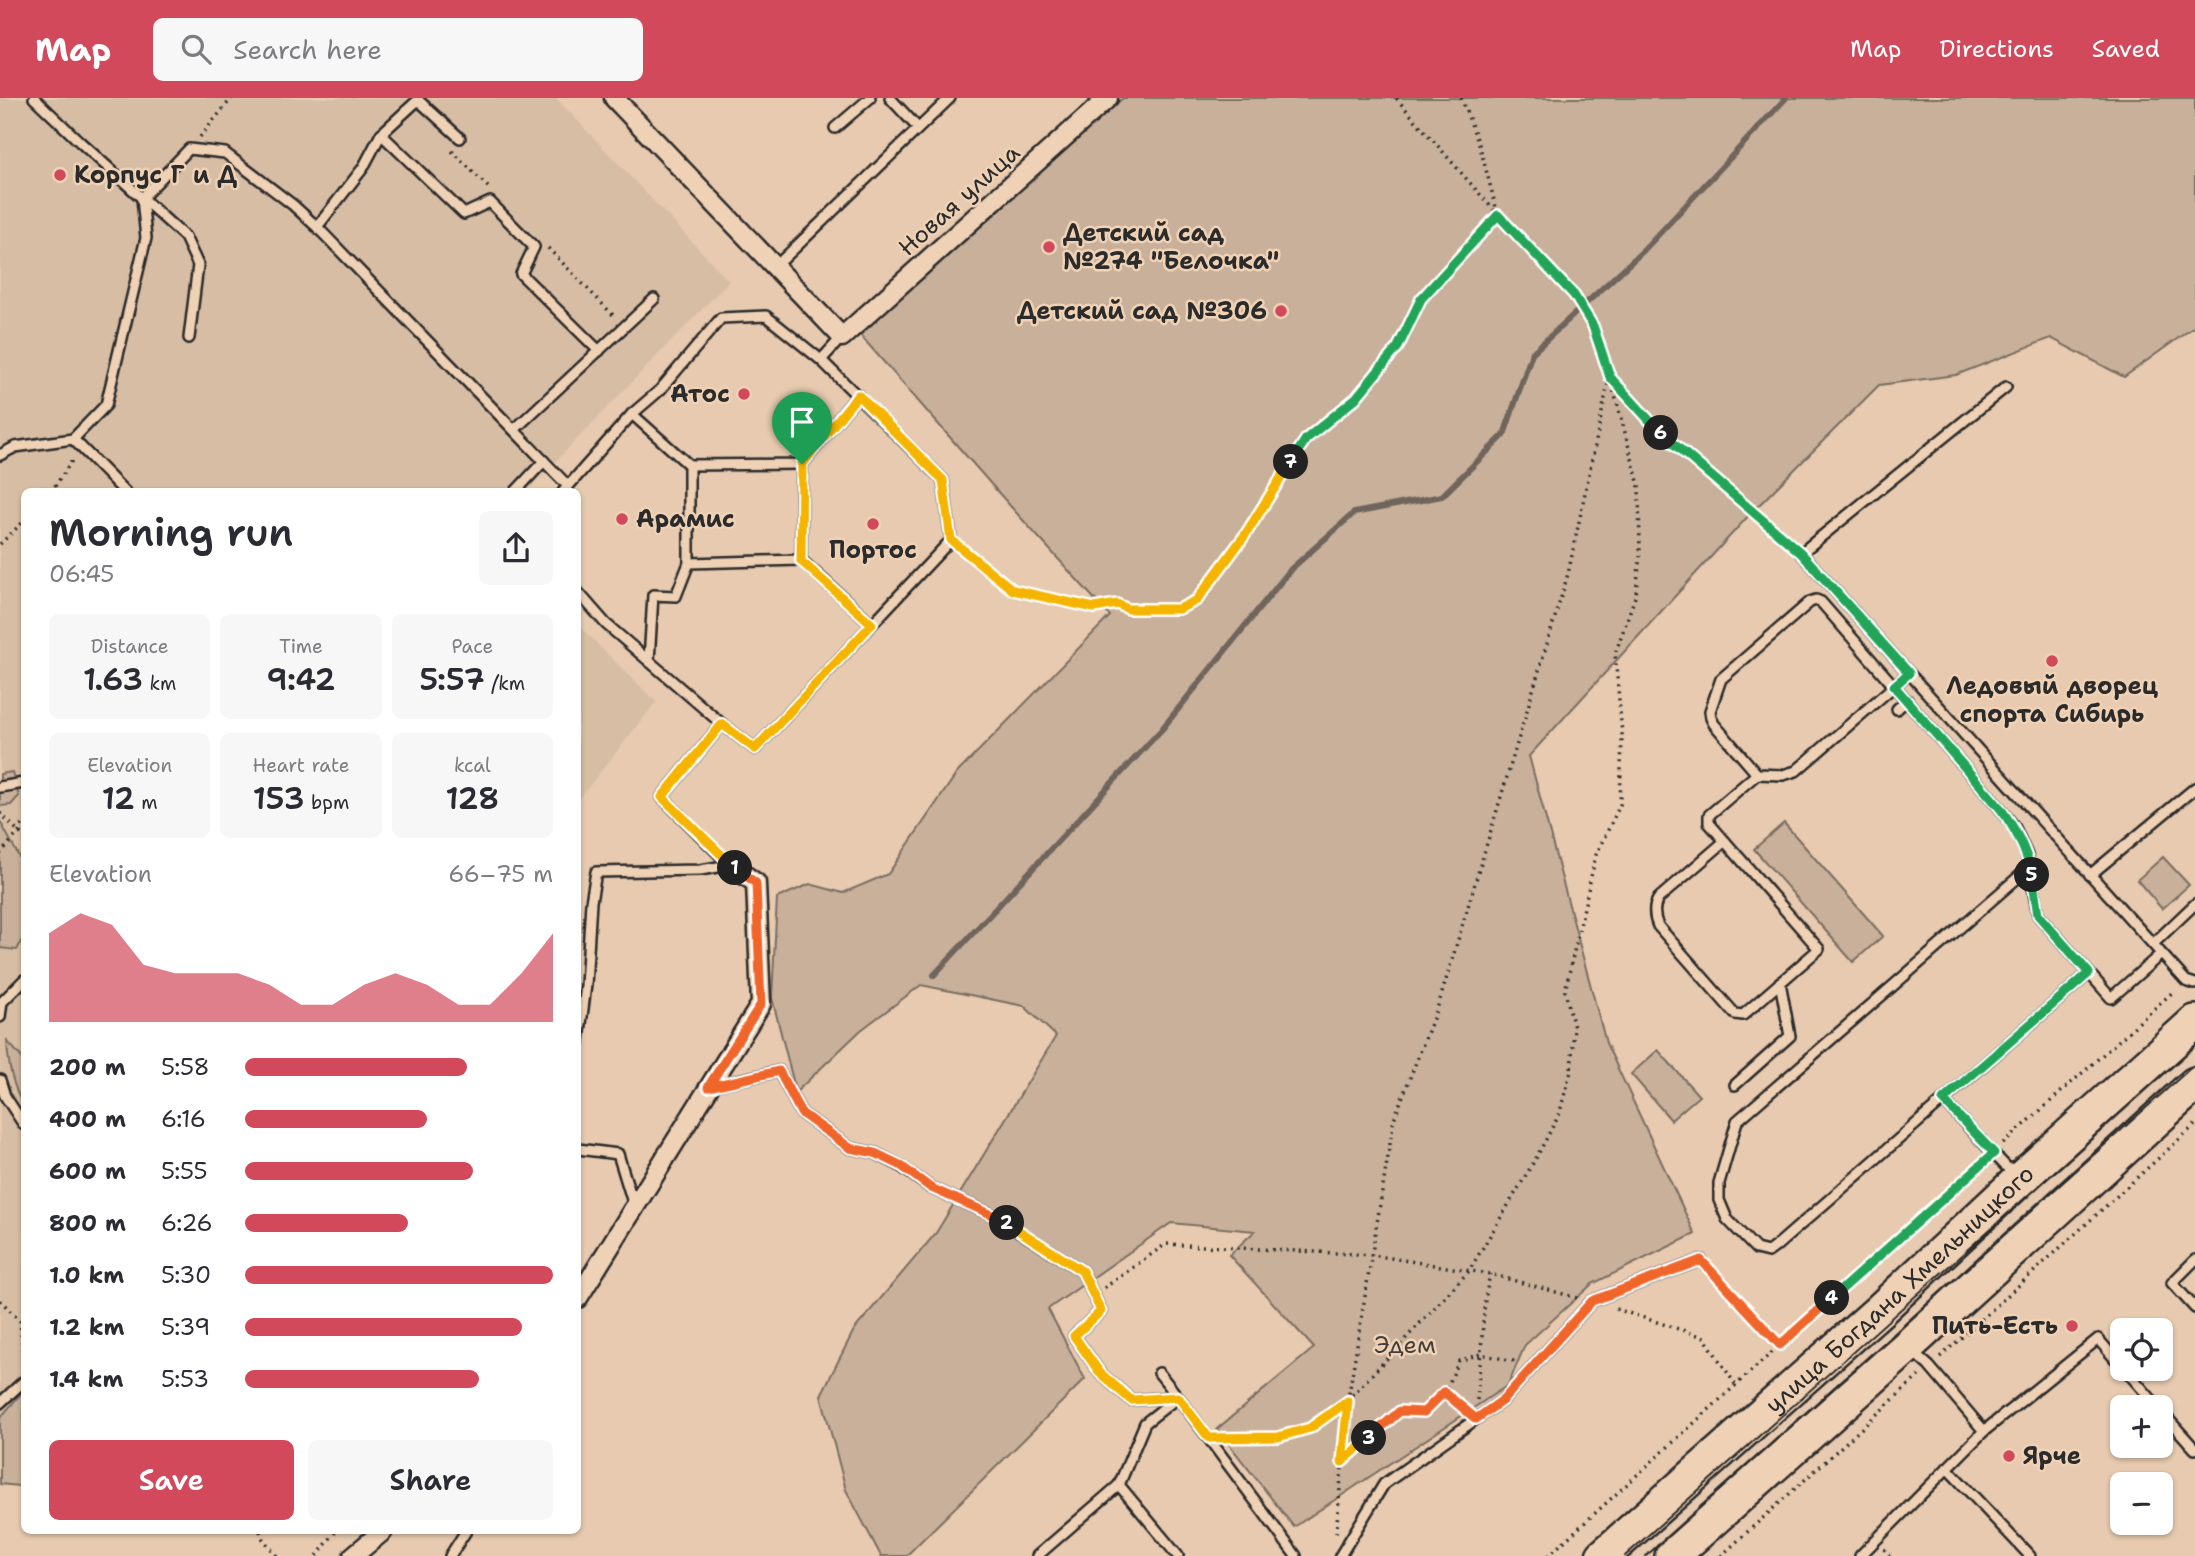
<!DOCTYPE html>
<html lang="en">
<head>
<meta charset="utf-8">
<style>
  body { margin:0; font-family:"Shantell Sans",sans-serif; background:#f7f7f7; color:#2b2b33; height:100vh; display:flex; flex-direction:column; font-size:26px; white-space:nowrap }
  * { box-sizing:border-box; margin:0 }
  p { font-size:23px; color:#7c7c81 }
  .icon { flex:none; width:38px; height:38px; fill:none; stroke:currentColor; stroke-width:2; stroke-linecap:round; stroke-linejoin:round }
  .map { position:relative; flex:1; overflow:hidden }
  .drawer { position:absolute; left:21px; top:390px; width:560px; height:1046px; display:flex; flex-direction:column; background:#fff; border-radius:10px; box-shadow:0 2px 5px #0004 }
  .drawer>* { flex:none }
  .controls { position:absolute; left:2110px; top:1220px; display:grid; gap:14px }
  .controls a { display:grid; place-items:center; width:63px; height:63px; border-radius:10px; background:#fff; box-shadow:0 2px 5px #0004; font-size:35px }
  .pin { position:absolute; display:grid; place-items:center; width:60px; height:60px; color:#fff; margin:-72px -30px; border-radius:50% 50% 50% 0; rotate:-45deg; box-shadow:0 0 7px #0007 }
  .pin .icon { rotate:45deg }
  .km { position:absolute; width:35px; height:35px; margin:-18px; border-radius:50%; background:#222; color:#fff; font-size:19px; line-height:35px; text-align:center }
  .round { display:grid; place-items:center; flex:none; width:74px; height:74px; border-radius:10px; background:#f7f7f7 }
  .overview { display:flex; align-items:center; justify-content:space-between; height:119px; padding:0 28px }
  h1 { font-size:38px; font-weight:600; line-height:52px }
  .metrics { display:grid; grid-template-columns:repeat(3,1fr); gap:10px; height:119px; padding:7px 28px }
  .metrics div { display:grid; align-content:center; border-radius:10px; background:#f7f7f7; text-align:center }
  .metrics b { font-size:30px; font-weight:600 }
  .metrics small { font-size:19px; font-weight:400 }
  .metrics p { font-size:19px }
  .chart { height:196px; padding:14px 28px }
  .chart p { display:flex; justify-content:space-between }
  .chart svg { width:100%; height:126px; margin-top:7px; fill:#d1495b; opacity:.7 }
  .action { display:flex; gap:14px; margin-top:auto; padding:14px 28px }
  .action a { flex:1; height:80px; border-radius:10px; background:#d1495b; color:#fff; font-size:28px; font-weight:600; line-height:80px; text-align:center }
  .action a+a { background:#f7f7f7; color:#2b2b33 }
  ul { padding:0 28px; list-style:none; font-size:23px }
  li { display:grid; grid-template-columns:112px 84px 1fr; align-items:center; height:52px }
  li i { height:18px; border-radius:9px; background:#d1495b }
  header { display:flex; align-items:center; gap:42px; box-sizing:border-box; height:98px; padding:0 35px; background:#d1495b; color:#fff }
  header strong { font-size:33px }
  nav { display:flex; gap:38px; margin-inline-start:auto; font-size:24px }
  .search { width:490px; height:63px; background:#f7f7f7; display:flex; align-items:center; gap:18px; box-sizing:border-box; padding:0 24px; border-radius:10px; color:#7c7c81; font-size:26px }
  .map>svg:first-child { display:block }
  .built { fill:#d7bda4 }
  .green { fill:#c8b09a; stroke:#7a6e62; stroke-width:2 }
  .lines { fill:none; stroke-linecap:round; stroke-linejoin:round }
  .stream { stroke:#6f655b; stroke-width:6 }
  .lane-casing { stroke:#2b2b2b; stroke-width:14 }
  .street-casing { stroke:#2b2b2b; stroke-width:23 }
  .highway-casing { stroke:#2b2b2b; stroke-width:38 }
  .path { stroke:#2b2b2b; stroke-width:3.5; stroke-dasharray:2 5; stroke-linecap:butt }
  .lane { stroke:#efd1b5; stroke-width:9 }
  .street { stroke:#efd1b5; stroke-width:18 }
  .highway { stroke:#efd1b5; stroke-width:33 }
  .tram { stroke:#2b2b2b; stroke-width:2 }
  .split-1-casing { stroke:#fff; stroke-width:14 }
  .split-2-casing { stroke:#fff; stroke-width:14 }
  .split-3-casing { stroke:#fff; stroke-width:14 }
  .split-4-casing { stroke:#fff; stroke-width:14 }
  .split-5-casing { stroke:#fff; stroke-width:14 }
  .split-6-casing { stroke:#fff; stroke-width:14 }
  .split-7-casing { stroke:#fff; stroke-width:14 }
  .split-8-casing { stroke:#fff; stroke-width:14 }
  .split-1 { stroke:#f5b400; stroke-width:9 }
  .split-2 { stroke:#f0652b; stroke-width:9 }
  .split-3 { stroke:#f5b400; stroke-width:9 }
  .split-4 { stroke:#f0652b; stroke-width:9 }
  .split-5 { stroke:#22a559; stroke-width:9 }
  .split-6 { stroke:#22a559; stroke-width:9 }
  .split-7 { stroke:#22a559; stroke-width:9 }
  .split-8 { stroke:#f5b400; stroke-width:9 }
  .poi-dot { fill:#d1495b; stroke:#efd1b5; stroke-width:2.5 }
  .labels { text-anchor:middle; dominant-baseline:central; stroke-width:5; stroke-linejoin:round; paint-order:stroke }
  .poi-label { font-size:24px; font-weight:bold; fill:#2b2b2b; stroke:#efd1b5; text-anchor:start }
  .street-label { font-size:24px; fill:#2b2b2b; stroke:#efd1b5 }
  .park-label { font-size:24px; fill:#433f3c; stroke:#efd1b5 }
</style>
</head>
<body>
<header>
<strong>Map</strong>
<div class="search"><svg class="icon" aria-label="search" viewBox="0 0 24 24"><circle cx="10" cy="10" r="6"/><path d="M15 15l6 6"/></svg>Search here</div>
<nav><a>Map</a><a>Directions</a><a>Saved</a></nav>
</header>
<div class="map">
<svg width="2195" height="1458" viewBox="0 0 2195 1458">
  <rect width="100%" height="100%" fill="#e7caaf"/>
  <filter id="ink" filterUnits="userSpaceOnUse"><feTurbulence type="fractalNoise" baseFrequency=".0143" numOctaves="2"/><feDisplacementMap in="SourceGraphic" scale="14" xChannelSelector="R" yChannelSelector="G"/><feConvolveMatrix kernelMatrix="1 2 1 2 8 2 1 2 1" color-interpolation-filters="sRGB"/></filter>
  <g filter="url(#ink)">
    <g class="built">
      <path d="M0 0H556L729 183 526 394H24V1353L0 1378Z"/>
      <path d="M578 527 656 604 578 702Z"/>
    </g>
    <g class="green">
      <path d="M1123 0H2195V228L2124 279 2051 240 1956 277 1879 287 1751 415 1529 658 1606 945 1695 1136 1592 1186 1525 1247 1508 1287 1294 1429 1217 1331 1314 1250 1229 1157 1255 1133 1171 1125 1048 1211 1085 1281 906 1458H881L846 1392 821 1297 854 1232 936 1135 1056 938 1024 908 921 887 861 932 796 994 772 900 777 800 810 786 843 795 888 776 957 675 1110 518 1012 410 854 230Z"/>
      <path d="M12 674 19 698 11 707 0 708V676Z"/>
      <path d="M0 723 24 768V838L17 852 0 850Z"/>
      <path d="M1784 725 1883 838 1853 864 1754 751Z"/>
      <path d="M2163 759 2189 787 2162 811 2137 782Z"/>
      <path d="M7 943 24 962V1008C12 988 8 967 7 943Z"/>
      <path d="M1658 952 1699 998 1671 1022 1631 976Z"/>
      <path d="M24 1292V1381L19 1388 0 1386V1320Z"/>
    </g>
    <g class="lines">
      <path class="stream" d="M934 877 1162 631 1291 471 1354 415 1442 398 1504 337 1532 255 1644 152 1786 0"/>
      <defs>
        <g id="lane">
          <path d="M34 0 80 44 185 139 198 167 189 240"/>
          <path d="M890 0 918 30"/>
          <path d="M835 30 870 0"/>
          <path d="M381 36 464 116 490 104 534 149 521 176 599 253"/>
          <path d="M317 129 363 70 381 36 418 2 460 40"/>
          <path d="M775 169 950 0"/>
          <path d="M821 262 842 239"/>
          <path d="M2006 289 1801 455 2186 883 2195 886"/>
          <path d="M632 316 689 367V465"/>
          <path d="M514 332 654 201"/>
          <path d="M73 341 125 394"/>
          <path d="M0 357 15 349 73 341 106 307 146 140 142 100 189 51 225 55 293 107 317 129 568 388"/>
          <path d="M802 366 801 462 872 526"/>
          <path d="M689 367 802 366 858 297"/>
          <path d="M515 394 544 363"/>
          <path d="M563 394 632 316 660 292 721 220 766 218 821 262 943 382 951 442 755 651 722 626 662 699 730 767"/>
          <path d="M578 494 606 526 722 626"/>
          <path d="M649 563 653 497 676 498 689 465 801 462"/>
          <path d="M1897 611 1907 602"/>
          <path d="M1757 676 1783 677 1796 673 1909 575"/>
          <path d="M0 689 24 685"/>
          <path d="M1725 743 1659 800C1653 808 1654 819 1658 828L1735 916 1743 917 1819 851 1709 725V717L1757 676 1714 626 1711 620 1710 613 1721 581 1810 504 1816 502 1821 504 2000 710 2015 730 2027 757 2038 817 2111 900 2161 856"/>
          <path d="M2030 769 1737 1023 1719 1085V1102L1727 1121 1756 1151 1768 1154 1775 1149 2089 875"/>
          <path d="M2090 777 2195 690"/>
          <path d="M2153 846 2195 806"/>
          <path d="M0 919 2 904 24 882"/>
          <path d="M578 950 586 887 591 804 596 774 700 772 730 767"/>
          <path d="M0 982 5 998 24 1027"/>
          <path d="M1735 987 1790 938 1780 884"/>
          <path d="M711 988 779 973 801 1015 850 1050 875 1055 899 1067 931 1090 995 1118 1082 1173 1101 1213 1074 1238 1100 1275 1131 1302 1178 1299"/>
          <path d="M1943 1002 2014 1077"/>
          <path d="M578 1051 618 1056 634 1108"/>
          <path d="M2195 1162 2172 1185 2195 1210"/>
          <path d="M2124 1270 2158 1309"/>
          <path d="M1159 1275 1178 1299"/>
          <path d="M0 1305 24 1283"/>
          <path d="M2161 1313 2195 1351"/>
          <path d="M1984 1333 2098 1241 2123 1270"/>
          <path d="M1947 1370 2030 1458"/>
          <path d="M1119 1387 1145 1325 1178 1299 1296 1458"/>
          <path d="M450 1458 466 1433"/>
          <path d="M1037 1458 1119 1387 1178 1458"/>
          <path d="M1340 1458 1384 1386 1503 1302 1592 1203 1701 1162"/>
          <path d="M1860 1458 1984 1333 1929 1268 1911 1252"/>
        </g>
        <g id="street">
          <path d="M614 0 842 239 1108 0"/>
          <path d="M578 1200 761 906 756 785 730 767"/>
          <path d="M353 1458 383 1433"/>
        </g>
        <g id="highway">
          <path id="s1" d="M1603 1458 1880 1212 2019 1082 2195 924"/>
          <path d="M1672 1458 1908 1248 2195 986"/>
        </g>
      </defs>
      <use href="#lane" class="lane-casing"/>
      <use href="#street" class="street-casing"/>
      <use href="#highway" class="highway-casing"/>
      <g class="path">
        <path d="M1461 0 1480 49 1498 117 1574 197 1593 228 1610 279 1663 337 1791 447"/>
        <path d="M200 39 232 0"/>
        <path d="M452 53 489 90"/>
        <path d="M548 150 616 220"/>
        <path d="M51 394 71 364V360"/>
        <path d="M0 446 24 423"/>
        <path d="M960 449 1013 492 1094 510 1117 506 1128 511H1179L1197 502 1245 437 1306 341 1357 300 1398 249 1421 201 1498 117 1396 0"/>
        <path d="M0 715 24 739"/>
        <path d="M0 756 19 734 24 723"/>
        <path d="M2003 1046 2175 892"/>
        <path d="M1710 1172 1780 1247 1982 1065"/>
        <path d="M1104 1190 1166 1146 1372 1157 1490 1176 1578 1200"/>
        <path d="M0 1202 20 1223 24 1269"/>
        <path d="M1616 1211 1704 1239 1735 1286"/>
        <path d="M1940 1259 2195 1027"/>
        <path d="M1445 1294 1465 1312"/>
        <path d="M1477 1302 1485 1201 1490 1176"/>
        <path d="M1225 1340 1278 1339 1310 1330 1348 1302 1469 1173 1535 1062 1559 1017 1571 973 1574 930 1565 893 1596 757 1620 707 1622 636 1615 556 1636 496 1640 457 1639 387 1610 279"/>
        <path d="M1343 1362 1400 1313 1424 1314 1445 1294 1459 1263 1480 1256 1513 1263 1514 1268"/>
        <path d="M260 1433 263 1441 277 1458"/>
        <path d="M1336 1435 1348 1302 1394 1021 1439 905 1568 476 1609 281"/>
        <path d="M1884 1451 1890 1458"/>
        <path d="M317 1458 336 1433"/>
        <path d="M1548 1458 1780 1247"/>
        <path d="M1721 1458 1919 1278"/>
      </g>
      <use href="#lane" class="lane"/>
      <use href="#street" class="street"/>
      <use href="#highway" class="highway"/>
      <g class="tram">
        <path d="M1625 1458 2195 948"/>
        <path d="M1646 1458 2195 966"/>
      </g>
    </g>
  </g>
  <g class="lines" filter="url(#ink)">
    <defs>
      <path id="split-1" d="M735 770 662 699 722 626 755 651 872 526 801 463 802 366"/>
      <path id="split-2" d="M735 770 756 785 761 906 708 989 779 973 801 1015 850 1050 875 1055 900 1067 931 1090 995 1118 1007 1125"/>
      <path id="split-3" d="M1007 1125 1082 1173 1101 1213 1074 1238 1100 1275 1131 1302 1178 1299 1209 1340 1278 1339 1310 1330 1348 1303 1342 1364 1369 1340"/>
      <path id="split-4" d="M1369 1340 1400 1313 1424 1314 1444 1294 1476 1321 1503 1302 1592 1203 1701 1162 1780 1247 1832 1200"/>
      <path id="split-5" d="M1832 1200 1994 1055 1943 1002 2089 875 2038 817 2032 777"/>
      <path id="split-6" d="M1661 335 1801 455 1909 575 1894 588 2000 710C2016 731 2026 751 2032 777"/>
      <path id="split-7" d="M1291 364 1306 341 1356 300 1398 249 1421 201 1498 117 1574 197 1593 228 1610 279 1661 335"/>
      <path id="split-8" d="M802 366 858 297 943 382 951 442 1013 492 1094 510 1117 506 1128 511H1179L1197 502 1245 437 1291 364"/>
    </defs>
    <use href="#split-1" class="split-1-casing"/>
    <use href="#split-2" class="split-2-casing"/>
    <use href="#split-3" class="split-3-casing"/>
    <use href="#split-4" class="split-4-casing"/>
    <use href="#split-5" class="split-5-casing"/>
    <use href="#split-6" class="split-6-casing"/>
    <use href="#split-7" class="split-7-casing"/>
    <use href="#split-8" class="split-8-casing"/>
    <use href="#split-1" class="split-1"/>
    <use href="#split-2" class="split-2"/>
    <use href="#split-3" class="split-3"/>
    <use href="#split-4" class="split-4"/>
    <use href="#split-5" class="split-5"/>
    <use href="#split-6" class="split-6"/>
    <use href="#split-7" class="split-7"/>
    <use href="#split-8" class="split-8"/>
  </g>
  <g class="poi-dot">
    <circle cx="60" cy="77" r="7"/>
    <circle cx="1049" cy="149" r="7"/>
    <circle cx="1281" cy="213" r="7"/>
    <circle cx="744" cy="296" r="7"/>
    <circle cx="622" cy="421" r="7"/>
    <circle cx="873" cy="426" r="7"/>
    <circle cx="2052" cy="563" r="7"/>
    <circle cx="2072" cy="1228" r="7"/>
    <circle cx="2009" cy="1358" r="7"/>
  </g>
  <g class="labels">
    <g class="poi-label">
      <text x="74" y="77">Корпус Г и Д</text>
      <text x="1063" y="135">Детский сад<tspan x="1063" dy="28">№274 "Белочка"</tspan></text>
      <text x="1267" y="213" text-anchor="end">Детский сад №306</text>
      <text x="730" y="296" text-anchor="end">Атос</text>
      <text x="636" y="421">Арамис</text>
      <text x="873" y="452" text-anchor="middle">Портос</text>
      <text x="2052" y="588" text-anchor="middle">Ледовый дворец<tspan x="2052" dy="28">спорта Сибирь</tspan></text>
      <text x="2058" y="1228" text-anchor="end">Пить-Есть</text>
      <text x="2023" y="1358">Ярче</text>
    </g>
    <g class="street-label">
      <text transform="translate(959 102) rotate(-42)">Новая улица</text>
      <text stroke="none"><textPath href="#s1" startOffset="399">улица Богдана Хмельницкого</textPath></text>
    </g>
    <g class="park-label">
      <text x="1405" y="1247">Эдем</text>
    </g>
  </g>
</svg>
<div class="controls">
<a><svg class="icon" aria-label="locate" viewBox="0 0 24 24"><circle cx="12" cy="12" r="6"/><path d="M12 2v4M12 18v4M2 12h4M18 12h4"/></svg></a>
<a>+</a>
<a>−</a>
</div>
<div class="pin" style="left:802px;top:366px;background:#1e9e55"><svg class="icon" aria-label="arrive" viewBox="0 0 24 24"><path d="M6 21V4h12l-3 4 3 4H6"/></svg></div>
<b class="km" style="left:735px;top:770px">1</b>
<b class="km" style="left:1007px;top:1125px">2</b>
<b class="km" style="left:1369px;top:1340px">3</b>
<b class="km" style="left:1832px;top:1200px">4</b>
<b class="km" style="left:2032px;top:777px">5</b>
<b class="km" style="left:1661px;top:335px">6</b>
<b class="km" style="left:1291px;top:364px">7</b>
<section class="drawer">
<div class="overview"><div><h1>Morning run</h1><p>06:45</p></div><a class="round"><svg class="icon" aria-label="share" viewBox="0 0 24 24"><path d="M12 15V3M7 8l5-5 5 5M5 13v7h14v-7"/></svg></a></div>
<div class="metrics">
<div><p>Distance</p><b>1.63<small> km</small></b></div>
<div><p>Time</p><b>9:42</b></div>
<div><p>Pace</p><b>5:57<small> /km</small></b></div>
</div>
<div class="metrics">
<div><p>Elevation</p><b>12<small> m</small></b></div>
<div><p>Heart rate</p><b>153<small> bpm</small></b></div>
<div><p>kcal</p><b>128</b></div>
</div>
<div class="chart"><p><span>Elevation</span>66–75 m</p>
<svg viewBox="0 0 160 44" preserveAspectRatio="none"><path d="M0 44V13L10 6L20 10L30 24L40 27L50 27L60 27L70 31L80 38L90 38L100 31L110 27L120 31L130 38L140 38L150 27L160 13V44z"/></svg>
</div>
<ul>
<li><b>200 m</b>5:58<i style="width:72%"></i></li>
<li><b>400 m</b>6:16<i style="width:59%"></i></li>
<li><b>600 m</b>5:55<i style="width:74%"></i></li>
<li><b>800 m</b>6:26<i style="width:53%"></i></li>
<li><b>1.0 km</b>5:30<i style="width:100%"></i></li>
<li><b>1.2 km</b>5:39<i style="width:90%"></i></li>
<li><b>1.4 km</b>5:53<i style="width:76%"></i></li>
</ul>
<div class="action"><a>Save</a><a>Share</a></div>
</section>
</div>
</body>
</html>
